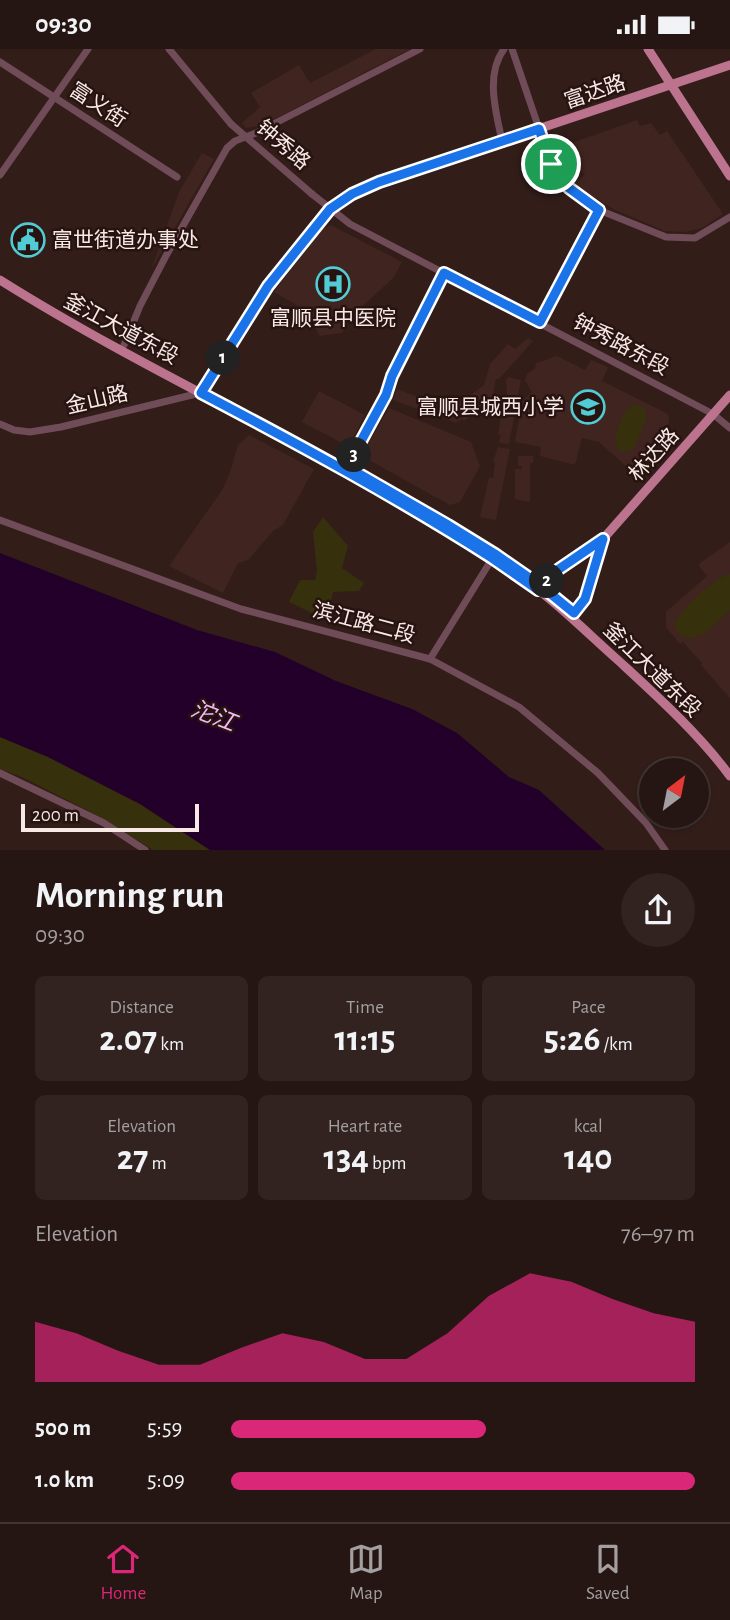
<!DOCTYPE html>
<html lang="en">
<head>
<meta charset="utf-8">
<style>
  body { margin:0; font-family:"Alegreya Sans","Noto Sans SC",sans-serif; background:#322321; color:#f1f3f6; height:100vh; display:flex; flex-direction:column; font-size:26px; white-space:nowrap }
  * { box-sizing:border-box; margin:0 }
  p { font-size:23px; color:#a49fa0 }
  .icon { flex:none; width:38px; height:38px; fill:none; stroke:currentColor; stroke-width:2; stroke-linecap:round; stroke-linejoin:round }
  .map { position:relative; height:801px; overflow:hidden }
  .details { display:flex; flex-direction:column; background:#261613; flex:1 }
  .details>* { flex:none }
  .needle { width:46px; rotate:32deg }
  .fabs { position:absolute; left:639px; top:709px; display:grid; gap:14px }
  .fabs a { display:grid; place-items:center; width:70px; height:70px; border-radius:50%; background:#261613; box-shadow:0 2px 5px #0004,0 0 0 2px #423533; font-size:35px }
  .scale { position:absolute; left:21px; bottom:18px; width:178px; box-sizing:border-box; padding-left:7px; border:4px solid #f8e9e6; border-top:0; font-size:19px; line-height:24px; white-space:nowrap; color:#f8e9e6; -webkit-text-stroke:5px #271310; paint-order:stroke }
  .pin { position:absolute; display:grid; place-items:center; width:60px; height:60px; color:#fff; margin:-30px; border:4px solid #fff; border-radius:50%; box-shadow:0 2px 7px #0007 }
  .km { position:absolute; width:35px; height:35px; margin:-18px; border-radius:50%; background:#222; color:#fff; font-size:19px; line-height:35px; text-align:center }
  .round { display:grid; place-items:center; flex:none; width:74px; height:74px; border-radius:37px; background:#322321 }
  .head { display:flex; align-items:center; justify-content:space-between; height:119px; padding:0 35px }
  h1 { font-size:38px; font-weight:600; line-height:52px }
  .stats { display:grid; grid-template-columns:repeat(3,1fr); gap:10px; height:119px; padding:7px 35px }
  .stats div { display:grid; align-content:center; border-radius:10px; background:#322321; text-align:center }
  .stats b { font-size:35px; font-weight:600 }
  .stats small { font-size:19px; font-weight:400 }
  .stats p { font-size:19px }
  .chart { height:196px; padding:14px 35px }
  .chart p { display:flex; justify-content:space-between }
  .chart svg { width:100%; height:126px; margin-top:7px; fill:#db2777; opacity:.7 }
  ul { padding:0 35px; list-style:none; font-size:23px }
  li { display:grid; grid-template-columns:112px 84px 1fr; align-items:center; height:52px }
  li i { height:18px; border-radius:9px; background:#db2777 }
  .status { display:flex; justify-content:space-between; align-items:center; height:49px; padding:0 35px; background:#261613; direction:ltr }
  .status svg { height:19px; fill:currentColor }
  .tab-bar { display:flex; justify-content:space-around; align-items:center; height:98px; border-top:2px solid #423533; background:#261613; font-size:19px; color:#a49fa0 }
  .tab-bar a { display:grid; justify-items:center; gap:4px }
  .tab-bar .selected { color:#db2777 }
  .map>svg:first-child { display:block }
  .built { fill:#40241f }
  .green { fill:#36300c }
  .water { fill:#230029 }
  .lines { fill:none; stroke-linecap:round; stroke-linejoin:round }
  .minor { stroke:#704c58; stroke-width:7 }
  .major { stroke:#bc738d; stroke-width:9 }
  .minor-bridge { stroke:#704c58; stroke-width:7 }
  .route-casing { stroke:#fff; stroke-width:14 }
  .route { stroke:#1a73e8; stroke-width:9 }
  .labels { text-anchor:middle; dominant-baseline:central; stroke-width:5; stroke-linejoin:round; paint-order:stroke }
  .street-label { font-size:21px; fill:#f8e9e6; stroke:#271310 }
  .poi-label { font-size:21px; fill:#f8e9e6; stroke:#271310; text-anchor:start }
  .water-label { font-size:23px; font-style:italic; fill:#f5b7fc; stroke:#271310 }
</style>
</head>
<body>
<div class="status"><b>09:30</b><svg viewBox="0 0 49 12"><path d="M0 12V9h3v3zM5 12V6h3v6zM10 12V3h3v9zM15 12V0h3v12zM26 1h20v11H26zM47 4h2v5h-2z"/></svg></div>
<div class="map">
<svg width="730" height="801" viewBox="0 0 730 801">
  <rect width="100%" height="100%" fill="#321d19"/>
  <g class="built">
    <path d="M376 0H410L263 76 246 79 242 74 260 58 251 44 299 16 310 34Z"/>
    <path d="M637 71 640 77 651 74 660 86 667 82 723 165 702 179 685 183 665 182 615 161 573 135 584 126 571 110 566 96Z"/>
    <path d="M202 104 214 110 151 221 179 143Z"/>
    <path d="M331 176 402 213 394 228 353 266 342 284 320 287 305 261 274 243 322 180Z"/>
    <path d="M528 289 533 292 499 330H496L493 346 507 349 506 331 508 328 521 331 509 395 499 394 501 386H498L502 361H505L506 356 492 353 464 372 462 370 456 374 393 351 397 340 446 359 459 348 464 351 484 336 490 315 508 295 515 300Z"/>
    <path d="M557 307 585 321 591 311 608 318 602 332 668 365 669 374 629 420 599 393 582 389 575 416 540 407 541 398 515 393 522 352 532 343 525 332 527 325 535 320 536 314Z"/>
    <path d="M319 342 365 366 353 389 367 397 389 359 471 393 480 417 460 453 450 456 369 411 366 399 352 392 346 396 302 373Z"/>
    <path d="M249 386 314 420 283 476 273 482 248 511 238 514 223 544 169 517 222 441 229 426 238 396Z"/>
    <path d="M498 398 510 400 496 471 480 468 489 428 493 429 495 414 493 413Z"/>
    <path d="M518 407H533V414H530V453L515 450V420H522V417H518Z"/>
    <path d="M730 493V649L701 616 702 614 683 593 680 595 666 578V563L707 527 699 517 700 514Z"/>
  </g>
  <g class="green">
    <path d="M634 355 644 358 647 368 634 399 624 403 618 400C611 388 623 361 634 355Z"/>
    <path d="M323 468 348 497 342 519 364 534 359 542 333 543 327 571 289 553 300 531H315L317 522 313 483Z"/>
    <path d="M730 525V561C717 572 699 597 680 586L675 577C677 562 716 528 730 525Z"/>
    <path d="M0 688 48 708 140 755 210 801H153L104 770 22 728 0 720Z"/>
  </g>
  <path class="water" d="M0 504 197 581 275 603 336 632 412 660 457 684 509 728 539 741 605 801H210L140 755 48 708 0 688Z"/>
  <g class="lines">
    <g class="minor">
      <path d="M169 0 231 75"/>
      <path d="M512 0 551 115 569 139 599 161 666 188 695 189 730 168"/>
      <path d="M0 13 177 128"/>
      <path d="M502 92C496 63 485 26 504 0"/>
      <path d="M0 126 88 0"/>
      <path d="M312 145 350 175 713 365 730 379"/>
      <path d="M540 273 599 161"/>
      <path d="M124 296 140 257 167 205 227 99 235 92 256 84 420 0"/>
      <path d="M0 375 14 381 30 383 61 378 200 344"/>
      <path d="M347 418 386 347 392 327 444 224"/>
      <path d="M0 471 241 560 430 610 519 658 598 724 646 774 665 801"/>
      <path d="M430 610 495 505"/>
      <path d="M0 724 104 774 145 801"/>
    </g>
    <g class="major">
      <path d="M648 0 730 127"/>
      <path d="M0 231C167 336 352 412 515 524 553 549 586 583 620 613 658 648 699 685 730 727"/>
      <path d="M201 344 268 237 329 160 352 144 379 133 730 16"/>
      <path d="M538 541 559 520 603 490 730 346"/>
      <path d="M574 564 585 550 603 490"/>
    </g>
    <path class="minor-bridge" d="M231 75 312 145"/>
  </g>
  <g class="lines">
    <defs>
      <path id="route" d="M551 115 539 80 379 133 352 145 330 160 268 237 201 344C300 396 398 449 492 509L495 505 541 537 559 520 603 490 585 550 574 564 541 537 538 541 492 509 495 505 448 476 347 418 386 346 392 327 444 224 540 273 599 161 569 139 551 115"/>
    </defs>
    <use href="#route" class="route-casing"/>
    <use href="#route" class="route"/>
  </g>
  <defs>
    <symbol id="civic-ring" viewBox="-11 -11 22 22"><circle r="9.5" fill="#271310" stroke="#51ccd4" stroke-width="1.5"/><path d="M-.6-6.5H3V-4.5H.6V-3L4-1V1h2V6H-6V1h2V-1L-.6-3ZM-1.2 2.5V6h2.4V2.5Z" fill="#51ccd4"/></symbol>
    <symbol id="hospital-ring" viewBox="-11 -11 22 22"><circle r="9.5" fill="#271310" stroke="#51ccd4" stroke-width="1.5"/><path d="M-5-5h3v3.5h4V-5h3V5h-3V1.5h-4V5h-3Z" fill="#51ccd4"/></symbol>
    <symbol id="school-ring" viewBox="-11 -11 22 22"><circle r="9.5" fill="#271310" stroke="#51ccd4" stroke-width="1.5"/><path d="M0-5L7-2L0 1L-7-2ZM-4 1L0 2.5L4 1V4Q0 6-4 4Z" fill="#51ccd4"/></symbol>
  </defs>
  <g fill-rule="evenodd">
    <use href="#civic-ring" x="9" y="172" width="38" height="38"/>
    <use href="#hospital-ring" x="314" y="216" width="38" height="38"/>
    <use href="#school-ring" x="569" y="339" width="38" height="38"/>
  </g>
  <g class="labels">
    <g class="street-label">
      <text transform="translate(595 43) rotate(-19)">富达路</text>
      <text transform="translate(98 56) rotate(33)">富义街</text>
      <text transform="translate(283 96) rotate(41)">钟秀路</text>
      <text transform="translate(121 280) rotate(28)">釜江大道东段</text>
      <text transform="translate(621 296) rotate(28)">钟秀路东段</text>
      <text transform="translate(97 351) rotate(-13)">金山路</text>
      <text transform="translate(654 406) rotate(-48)">林达路</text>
      <text transform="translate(364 574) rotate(15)">滨江路二段</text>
      <text transform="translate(652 621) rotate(44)">釜江大道东段</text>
    </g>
    <g class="poi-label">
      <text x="52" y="191">富世街道办事处</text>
      <text x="333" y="269" text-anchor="middle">富顺县中医院</text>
      <text x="564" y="358" text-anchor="end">富顺县城西小学</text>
    </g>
    <g class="water-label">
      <text transform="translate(213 668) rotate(21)">沱江</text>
    </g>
  </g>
</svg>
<div class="fabs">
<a><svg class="needle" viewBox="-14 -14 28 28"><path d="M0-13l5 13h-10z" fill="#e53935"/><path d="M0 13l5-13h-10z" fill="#a49fa0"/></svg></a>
</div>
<div class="scale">200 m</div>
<div class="pin" style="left:551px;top:115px;background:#1e9e55"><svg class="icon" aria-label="arrive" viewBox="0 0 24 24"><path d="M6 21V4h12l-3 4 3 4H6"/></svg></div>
<b class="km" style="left:223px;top:309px">1</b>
<b class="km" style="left:547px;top:532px">2</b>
<b class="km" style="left:354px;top:406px">3</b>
</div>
<section class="details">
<div class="head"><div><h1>Morning run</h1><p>09:30</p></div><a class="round"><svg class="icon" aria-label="share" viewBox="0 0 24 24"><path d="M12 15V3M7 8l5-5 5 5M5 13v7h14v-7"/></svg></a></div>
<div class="stats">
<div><p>Distance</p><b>2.07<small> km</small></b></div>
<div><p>Time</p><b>11:15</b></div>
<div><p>Pace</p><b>5:26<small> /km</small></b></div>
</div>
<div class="stats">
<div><p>Elevation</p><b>27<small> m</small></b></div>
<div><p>Heart rate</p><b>134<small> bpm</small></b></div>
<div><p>kcal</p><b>140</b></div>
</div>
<div class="chart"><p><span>Elevation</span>76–97 m</p>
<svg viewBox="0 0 160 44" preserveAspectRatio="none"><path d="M0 44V23L10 27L20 33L30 38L40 38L50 32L60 27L70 30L80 36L90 36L100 27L110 14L120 6L130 9L140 15L150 20L160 23V44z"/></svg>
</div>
<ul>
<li><b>500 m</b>5:59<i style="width:55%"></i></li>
<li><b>1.0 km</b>5:09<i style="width:100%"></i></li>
</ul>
</section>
<nav class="tab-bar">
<a class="selected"><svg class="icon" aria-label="home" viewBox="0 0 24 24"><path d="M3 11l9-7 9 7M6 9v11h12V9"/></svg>Home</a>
<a><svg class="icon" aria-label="map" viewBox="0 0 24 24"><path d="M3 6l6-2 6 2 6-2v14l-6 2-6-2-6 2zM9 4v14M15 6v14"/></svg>Map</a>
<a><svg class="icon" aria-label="saved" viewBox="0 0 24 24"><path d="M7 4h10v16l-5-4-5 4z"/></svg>Saved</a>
</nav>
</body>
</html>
